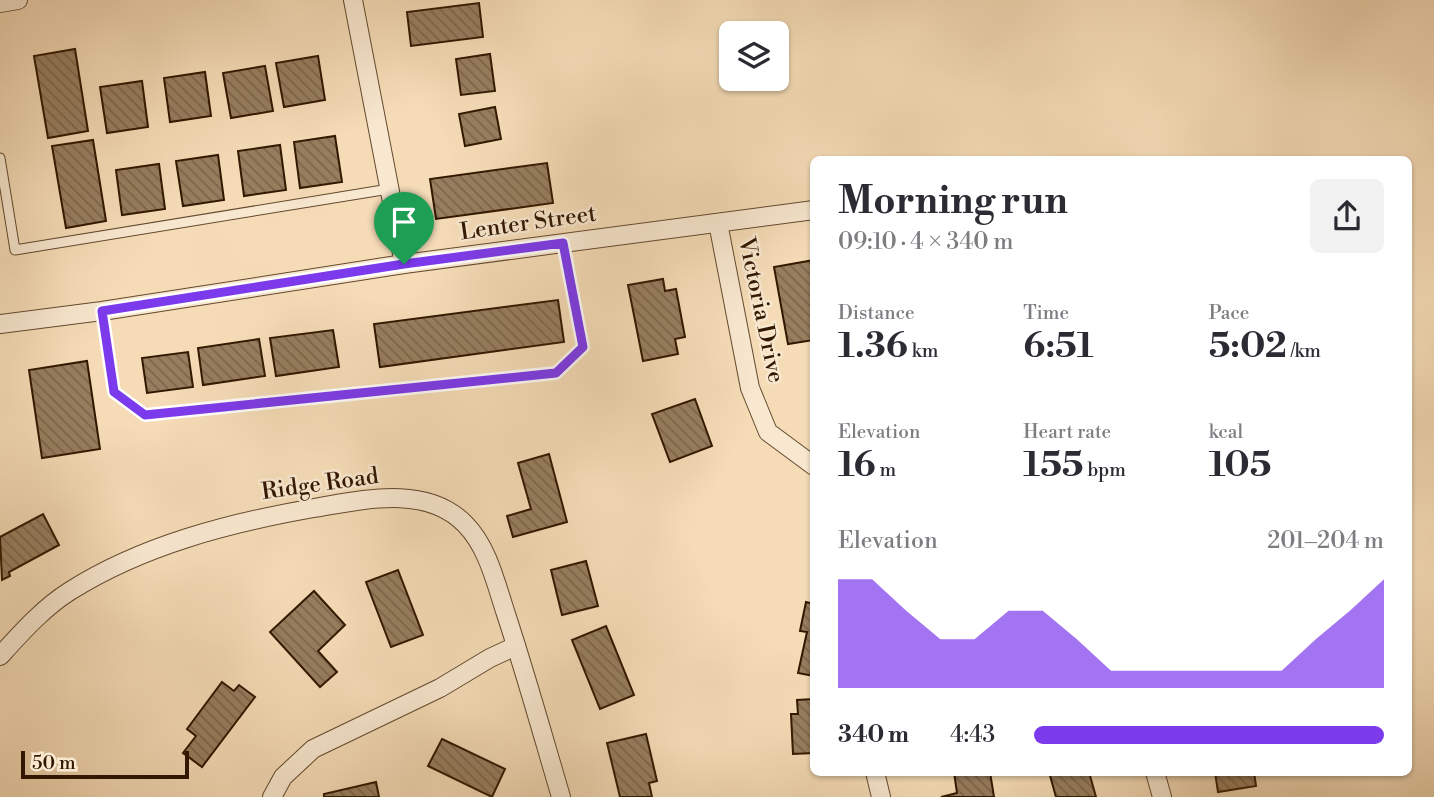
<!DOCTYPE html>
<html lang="en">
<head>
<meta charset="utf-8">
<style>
  body { margin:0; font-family:"Libre Bodoni",serif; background:#f2f2f3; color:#2b2b33; height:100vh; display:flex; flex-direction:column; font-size:26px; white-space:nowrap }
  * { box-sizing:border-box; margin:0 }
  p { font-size:23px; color:#7c7c81 }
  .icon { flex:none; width:38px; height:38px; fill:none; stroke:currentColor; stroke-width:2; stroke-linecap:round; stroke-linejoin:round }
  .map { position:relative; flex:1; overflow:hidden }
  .sheet { position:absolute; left:810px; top:156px; width:602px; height:620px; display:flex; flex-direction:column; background:#fff; border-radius:10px; box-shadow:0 2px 5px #0004 }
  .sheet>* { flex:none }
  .controls { position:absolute; left:719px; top:21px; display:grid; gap:14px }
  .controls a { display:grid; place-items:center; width:70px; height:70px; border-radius:10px; background:#fff; box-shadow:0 2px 5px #0004; font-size:35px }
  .scale { position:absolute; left:21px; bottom:18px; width:168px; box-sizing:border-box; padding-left:7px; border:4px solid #321800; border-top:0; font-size:19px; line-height:24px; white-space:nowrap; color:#321800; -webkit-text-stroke:5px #f8e8d0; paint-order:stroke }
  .pin { position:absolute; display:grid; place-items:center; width:60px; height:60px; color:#fff; margin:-72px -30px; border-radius:50% 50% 50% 0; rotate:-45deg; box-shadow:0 0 7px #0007 }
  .pin .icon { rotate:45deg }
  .round { display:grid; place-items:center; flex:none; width:74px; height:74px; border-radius:10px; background:#f2f2f3 }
  .headline { display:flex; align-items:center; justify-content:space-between; height:119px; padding:0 28px }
  h1 { font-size:38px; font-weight:700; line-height:52px }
  .figures { display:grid; grid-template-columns:repeat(3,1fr); gap:10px; height:119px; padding:7px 28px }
  .figures div { display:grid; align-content:center }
  .figures b { font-size:35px; font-weight:700 }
  .figures small { font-size:19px; font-weight:400 }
  .figures p { font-size:19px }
  .chart { height:196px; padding:14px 28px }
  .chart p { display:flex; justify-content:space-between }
  .chart svg { width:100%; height:126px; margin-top:7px; fill:#7c3aed; opacity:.7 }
  ul { padding:0 28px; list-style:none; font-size:23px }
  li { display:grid; grid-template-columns:112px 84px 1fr; align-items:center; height:52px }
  li i { height:18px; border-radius:9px; background:#7c3aed }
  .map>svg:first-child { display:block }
  .building { fill:url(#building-back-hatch); stroke:#321800; stroke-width:2 }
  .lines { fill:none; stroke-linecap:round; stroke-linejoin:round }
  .lane-casing { stroke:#63492e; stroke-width:11 }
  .street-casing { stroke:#63492e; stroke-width:20 }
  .lane { stroke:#f8e8d0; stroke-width:9 }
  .street { stroke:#f8e8d0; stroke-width:18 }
  .route-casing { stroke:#fff; stroke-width:14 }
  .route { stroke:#7c3aed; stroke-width:9 }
  .labels { text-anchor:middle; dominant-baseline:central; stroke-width:5; stroke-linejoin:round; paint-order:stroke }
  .street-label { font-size:23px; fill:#321800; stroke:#f8e8d0 }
</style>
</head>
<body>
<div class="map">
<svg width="1434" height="797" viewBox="0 0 1434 797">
  <defs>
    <pattern id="building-back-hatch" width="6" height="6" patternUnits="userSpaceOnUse" patternTransform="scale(1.75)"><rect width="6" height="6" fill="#977e5f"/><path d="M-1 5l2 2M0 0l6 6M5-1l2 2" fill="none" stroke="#7c664c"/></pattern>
  </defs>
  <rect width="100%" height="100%" fill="#f5dcb7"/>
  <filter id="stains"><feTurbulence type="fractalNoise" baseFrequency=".00286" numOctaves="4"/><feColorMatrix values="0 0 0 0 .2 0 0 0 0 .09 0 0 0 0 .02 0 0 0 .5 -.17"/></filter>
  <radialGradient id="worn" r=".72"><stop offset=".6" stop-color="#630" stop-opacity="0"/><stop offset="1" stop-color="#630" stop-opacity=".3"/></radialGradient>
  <g class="building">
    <path d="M479 3 483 37 411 46 407 12Z"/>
    <path d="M75 49 88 131 48 138 34 56Z"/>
    <path d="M490 54 495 91 461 95 456 59Z"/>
    <path d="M318 56 325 100 284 107 276 63Z"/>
    <path d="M265 66 273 111 231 118 223 73Z"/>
    <path d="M205 72 211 116 170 122 164 78Z"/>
    <path d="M142 81 148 127 107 133 100 87Z"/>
    <path d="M495 107 501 139 465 146 459 114Z"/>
    <path d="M335 136 342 182 300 188 294 142Z"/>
    <path d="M93 140 106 221 66 228 52 146Z"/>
    <path d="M280 145 286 190 244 196 238 151Z"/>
    <path d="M218 155 224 200 183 206 176 161Z"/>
    <path d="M547 163 553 203 436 219 430 179Z"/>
    <path d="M159 164 165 209 122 215 116 170Z"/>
    <path d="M814 260V340L788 344 774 267Z"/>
    <path d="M663 279 665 291 676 289 685 337 675 339 678 354 643 361 628 285Z"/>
    <path d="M558 300 564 342 380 367 374 324Z"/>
    <path d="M333 330 339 367 276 376 270 338Z"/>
    <path d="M259 339 265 376 203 385 198 348Z"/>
    <path d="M188 352 193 387 147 393 142 358Z"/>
    <path d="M87 361 100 449 42 458 29 370Z"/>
    <path d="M695 399 712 446 670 462 652 414Z"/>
    <path d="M549 454 567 522 513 537 507 516 531 509 518 463Z"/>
    <path d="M43 514 59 545 9 572 10 576 2 580 0 537Z"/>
    <path d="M586 561 598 606 562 615 551 570Z"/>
    <path d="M398 570 423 635 391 647 366 582Z"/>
    <path d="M314 591 345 625 318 651 337 672 320 687 270 632Z"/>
    <path d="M806 602 814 604V676L798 673 807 632 800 631Z"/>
    <path d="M606 626 634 695 600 709 572 640Z"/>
    <path d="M222 682 234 691 239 685 255 697 202 767 183 753 196 736 187 729Z"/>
    <path d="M814 699V753L793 754 791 714H798L797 700Z"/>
    <path d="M646 734 657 781 649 783 652 797H620L607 743Z"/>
    <path d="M442 739 505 769 492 797 428 766Z"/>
    <path d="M954 772H990L994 797H941L957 793Z"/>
    <path d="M1049 772H1089L1096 797H1056Z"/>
    <path d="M1215 772H1254L1256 786 1218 792Z"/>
    <path d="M376 782 379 797H324V794Z"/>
  </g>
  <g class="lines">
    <defs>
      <g id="lane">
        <path d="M0 158 15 250 389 189"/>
        <path d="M102 311 114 392 145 415 556 373 583 347 563 243"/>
      </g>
      <g id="street">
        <path d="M353 0 404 264"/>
        <path d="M0 3 18 0"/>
        <path d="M718 223 750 388 768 432 814 466"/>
        <path d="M0 324 102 311 404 264 814 210"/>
        <path d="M0 656C21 633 43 608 70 591 143 545 229 523 314 508 362 500 426 484 465 524 488 547 496 584 506 614 526 675 543 736 561 797"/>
        <path d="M875 772 881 797"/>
        <path d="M1155 772 1162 797"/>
        <path d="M272 797 283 777 313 749 440 688 490 658 516 646"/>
      </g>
    </defs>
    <use href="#lane" class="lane-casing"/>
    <use href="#street" class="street-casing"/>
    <use href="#lane" class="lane"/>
    <use href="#street" class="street"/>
  </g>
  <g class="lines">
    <defs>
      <path id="route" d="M563 243 583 347 556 373 145 415 114 392 102 311 404 264Z"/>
    </defs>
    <use href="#route" class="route-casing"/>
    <use href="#route" class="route"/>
  </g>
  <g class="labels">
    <g class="street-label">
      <text transform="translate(528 223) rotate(-8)">Lenter Street</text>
      <text transform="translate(761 310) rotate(78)">Victoria Drive</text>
      <text transform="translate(320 484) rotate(-8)">Ridge Road</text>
    </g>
  </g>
  <rect width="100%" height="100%" filter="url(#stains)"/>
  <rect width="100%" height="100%" fill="url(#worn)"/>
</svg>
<div class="controls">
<a><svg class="icon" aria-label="layers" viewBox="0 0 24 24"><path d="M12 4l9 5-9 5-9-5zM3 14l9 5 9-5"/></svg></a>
</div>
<div class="scale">50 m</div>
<div class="pin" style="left:404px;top:264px;background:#1e9e55"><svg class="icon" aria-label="arrive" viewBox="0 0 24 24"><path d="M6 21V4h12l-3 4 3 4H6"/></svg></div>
<section class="sheet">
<div class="headline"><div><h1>Morning run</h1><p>09:10 · 4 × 340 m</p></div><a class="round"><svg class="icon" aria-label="share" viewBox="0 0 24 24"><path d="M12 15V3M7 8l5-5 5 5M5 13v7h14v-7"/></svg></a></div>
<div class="figures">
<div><p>Distance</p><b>1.36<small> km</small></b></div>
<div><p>Time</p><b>6:51</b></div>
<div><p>Pace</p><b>5:02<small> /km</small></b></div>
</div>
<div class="figures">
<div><p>Elevation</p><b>16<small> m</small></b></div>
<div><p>Heart rate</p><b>155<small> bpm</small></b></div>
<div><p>kcal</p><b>105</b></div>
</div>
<div class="chart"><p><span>Elevation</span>201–204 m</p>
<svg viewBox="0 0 160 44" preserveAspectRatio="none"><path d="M0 44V6L10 6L20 17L30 27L40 27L50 17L60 17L70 27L80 38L90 38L100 38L110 38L120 38L130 38L140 27L150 17L160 6V44z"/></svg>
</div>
<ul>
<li><b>340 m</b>4:43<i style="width:100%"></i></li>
</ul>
</section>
</div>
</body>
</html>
